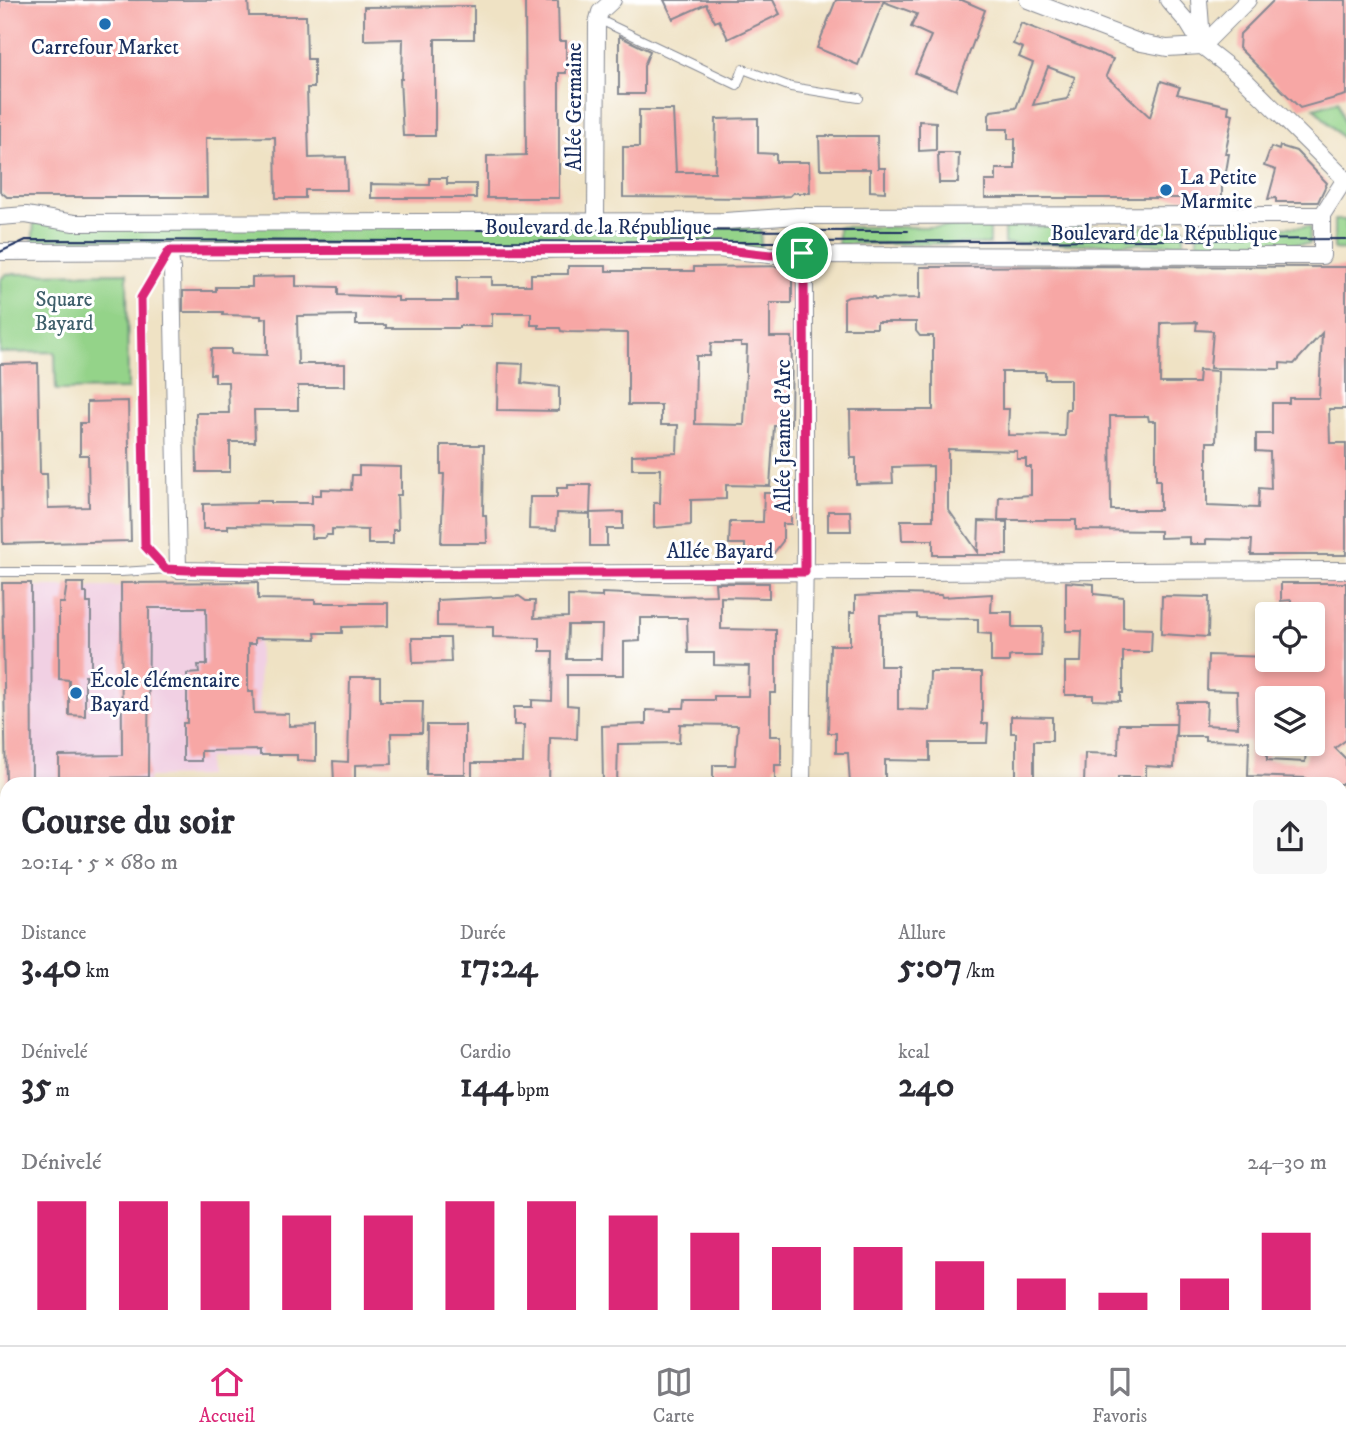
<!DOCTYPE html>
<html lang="fr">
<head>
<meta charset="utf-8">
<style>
  body { margin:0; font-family:"IM FELL DW Pica",serif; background:#f7f7f7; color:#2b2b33; height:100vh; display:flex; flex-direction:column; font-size:26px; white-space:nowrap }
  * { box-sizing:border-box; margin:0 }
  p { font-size:23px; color:#7c7c81 }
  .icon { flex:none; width:38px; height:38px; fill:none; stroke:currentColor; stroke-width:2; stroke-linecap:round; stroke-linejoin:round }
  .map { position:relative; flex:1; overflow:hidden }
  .side { position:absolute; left:0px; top:777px; width:1348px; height:569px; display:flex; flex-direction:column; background:#fff; border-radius:21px 21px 0 0; box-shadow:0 4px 10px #0003 }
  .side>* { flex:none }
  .fabs { position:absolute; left:1255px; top:602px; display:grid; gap:14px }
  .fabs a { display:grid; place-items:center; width:70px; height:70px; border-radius:7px; background:#fff; box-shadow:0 4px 10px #0003; font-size:35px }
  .pin { position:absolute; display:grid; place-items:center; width:60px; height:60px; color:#fff; margin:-30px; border:4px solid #fff; border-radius:50%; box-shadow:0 2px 7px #0007 }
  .round { display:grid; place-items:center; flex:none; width:74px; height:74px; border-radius:7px; background:#f7f7f7 }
  .overview { display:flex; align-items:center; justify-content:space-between; height:119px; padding:0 21px }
  h1 { font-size:38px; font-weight:700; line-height:52px }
  .metrics { display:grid; grid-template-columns:repeat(3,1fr); gap:10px; height:119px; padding:7px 21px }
  .metrics div { display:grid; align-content:center }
  .metrics b { font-size:35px; font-weight:700 }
  .metrics small { font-size:19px; font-weight:400 }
  .metrics p { font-size:19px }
  .chart { height:196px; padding:14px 21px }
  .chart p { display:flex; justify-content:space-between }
  .chart svg { width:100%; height:126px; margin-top:7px; stroke:#db2777; stroke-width:6 }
  .menu { display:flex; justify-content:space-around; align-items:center; height:98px; border-top:2px solid #e1e1e2; background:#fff; font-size:19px; color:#7c7c81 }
  .menu a { display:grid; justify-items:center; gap:4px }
  .menu .selected { color:#db2777 }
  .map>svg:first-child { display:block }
  .built { fill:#f1d0e3 }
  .green { fill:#94d389; stroke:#588174; stroke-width:2 }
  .building { fill:#f7a7a5; fill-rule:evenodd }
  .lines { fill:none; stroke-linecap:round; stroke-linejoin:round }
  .lane-casing { stroke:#858891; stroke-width:10 }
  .street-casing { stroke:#858891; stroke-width:18 }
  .lane { stroke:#fff; stroke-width:8 }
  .street { stroke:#fff; stroke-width:16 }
  .tram { stroke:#1b2f5e; stroke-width:2 }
  .route-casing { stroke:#fff; stroke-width:14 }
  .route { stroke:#db2777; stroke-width:9 }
  .poi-dot { fill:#1f6fb2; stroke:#fff; stroke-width:2.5 }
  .labels { text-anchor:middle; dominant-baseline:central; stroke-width:6; stroke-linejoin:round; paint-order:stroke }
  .poi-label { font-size:21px; fill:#1b2f5e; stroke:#fff; text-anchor:start }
  .street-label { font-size:21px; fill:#1b2f5e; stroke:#fff }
  .park-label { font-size:21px; fill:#3f606b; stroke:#fff }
</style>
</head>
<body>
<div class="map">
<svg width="1346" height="1345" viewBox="0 0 1346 1345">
  <rect width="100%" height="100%" fill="#fff"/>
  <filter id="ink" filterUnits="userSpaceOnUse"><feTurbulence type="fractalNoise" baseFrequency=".0143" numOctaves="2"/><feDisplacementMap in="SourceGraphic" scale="14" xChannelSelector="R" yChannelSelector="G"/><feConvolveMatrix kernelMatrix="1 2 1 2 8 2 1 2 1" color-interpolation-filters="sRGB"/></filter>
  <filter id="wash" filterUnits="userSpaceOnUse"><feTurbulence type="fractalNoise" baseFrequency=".00686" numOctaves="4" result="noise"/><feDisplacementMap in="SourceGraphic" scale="28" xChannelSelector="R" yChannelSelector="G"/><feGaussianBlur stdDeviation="1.57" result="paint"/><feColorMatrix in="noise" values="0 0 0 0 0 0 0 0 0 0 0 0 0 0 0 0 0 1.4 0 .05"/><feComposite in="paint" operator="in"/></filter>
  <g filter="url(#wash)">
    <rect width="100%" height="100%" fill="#efe2c4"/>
    <g class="built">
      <path d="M258 582 260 757 208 758 207 776 149 777 148 784H7V855L2 586H148L149 583Z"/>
      <path d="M1346 1032V1345H1336L1337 1339H1340L1341 1212Z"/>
    </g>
    <g class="green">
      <path d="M1338 101 1346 130V142L1314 108Z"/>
      <path d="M1334 220H1346V250L1334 249Z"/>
      <path d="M760 222 761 249 32 247 34 223Z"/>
      <path d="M1004 226 1184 227V244H1004Z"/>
      <path d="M1197 226 1310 227V244L1197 243Z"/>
      <rect x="838" y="227" width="152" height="17"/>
      <path d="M127 273 128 389 56 390 55 352 0 353V280L6 274Z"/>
    </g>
    <g id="blocks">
      <g class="building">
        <path d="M0 0H248L249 16H306L307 59H314V88H307L309 158 346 157 347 190H305V198H276L275 137 206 138 207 197H7L0 191Z"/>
        <path d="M664 0H773L780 14 728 39 719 20 715 22 706 4 673 19Z"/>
        <path d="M836 0H884L858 65 817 48Z"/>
        <path d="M885 0H962L985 10 956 90 915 73 931 36 911 27 917 14 884 2Z"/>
        <path d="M1274 0H1346V95L1300 108 1239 48 1240 34Z"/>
        <path d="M525 1H558L559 41H566V73H559V198H487V156L526 155Z"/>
        <path d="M474 6V39H435V136H403L400 79H402L403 39 364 40V7Z"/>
        <path d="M1021 23 1113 59 1106 76 1150 117 1161 81 1180 87 1177 94 1229 106 1228 113 1233 114 1225 154H1229L1224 184H1222V198H985V181H996V169H1015V139H1008V129H989V115L991 111 1016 108 1033 63 1019 57 1023 48 1013 44ZM1048 67 1075 77 1067 99 1033 105Z"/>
        <path d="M619 36 650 51 644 66V94H619Z"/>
        <path d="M639 110H673L676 172H715L716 119 758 118V153L776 154V162H809L810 193H793L790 196 760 198 623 197V147H639Z"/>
        <path d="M919 121 936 122V150L919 151Z"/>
        <path d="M819 136H877L878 168H885V192L870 191V169H820Z"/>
        <path d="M1280 146 1296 151 1327 183 1318 202H1276V198L1268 199 1276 170 1264 166 1271 147 1279 150Z"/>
        <path d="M938 153H959L958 183H939Z"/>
        <path d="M430 178H447V184H476V198H371V184L430 185Z"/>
        <path d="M568 266H606V271H694V267L792 266V303H770V337H792L791 426H774L770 486 726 485V499L691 500V525L654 528V503H660L661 469H632V455L677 453 678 425H661V405H628V333L568 332 561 331 560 328H539V325H531V313H492V326H459V328H386V325H356V315L297 316 298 364H345V386H298V410H254L255 442H230V472H197L196 413H229L228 382H215V374H210L211 349H231V354L267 355V318L261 319V316L223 315V312H183V291H216V287H252V277L296 276V286L338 287V295L398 297V301H457V277H492V285H531V274H568ZM711 343H741V346H747L744 425 695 424 696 356H710Z"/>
        <path d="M1096 266 1346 267V409H1329L1330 443H1346V555H1251L1252 540 1206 539V544H1190V537L1160 538V531L1076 530V520H998L999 497 1031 495V467H1026V459H1017V451L948 449V509L978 552 979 521 1007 522V555H933V540H902L901 520H933V466L892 467 893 483 856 484V458H851L850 410H933V336H920L916 331V322H877V328H844V299L848 297 858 296 874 297 875 299 920 298V267ZM1197 322 1196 330 1213 331 1210 368 1280 369V363L1294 364 1322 333 1319 398H1289V403H1272V434H1256V451L1270 452 1271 489 1259 488 1258 508 1207 506V442H1216L1218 371 1199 370 1198 383H1160L1161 323ZM1002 372H1045V379H1070V409H1066L1065 436 1008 435 1009 409H1002ZM1110 416H1148L1149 421H1156V480H1160V510H1111Z"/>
        <path d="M38 363 40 474H47L48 508 89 507 88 455H80V423H87V402L128 401 131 541 3 544 0 364Z"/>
        <path d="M498 363 523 364 522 383 559 387V411L497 410Z"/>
        <path d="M441 445H484L483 515H486L487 543H441L444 474H441Z"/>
        <path d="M359 466 401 467V495H397L398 530H393V544H368V530L332 529V535H327L324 538H311L312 526 228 525V529H203V504L256 503V501H271V503H312V495H321V489L351 490 352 475H359Z"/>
        <path d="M568 485H591L590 514 557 513 556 530 529 529 530 497H557V488H568Z"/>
        <path d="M764 493H791V524H783V541L773 554H745V544H729L730 522H763Z"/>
        <path d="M828 511H850L851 531H828Z"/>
        <path d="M623 512V529H607V546H590V513Z"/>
        <path d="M258 582V599L315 600V603H388V626L342 627V633H315L316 639 255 638V644H248V692H253L254 713 289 714V726L316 725V761L297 760V755H260V750L201 751V761H183V723H187V674L199 673 198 665H207L206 608H149L148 777 102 778V784H59V756L122 755 121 583Z"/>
        <path d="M1066 582 1094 584V594L1123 597V628L1152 629 1151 652H1123V693H1120V701L1093 700V695H1065V662H1081L1082 631H1066Z"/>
        <path d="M2 583H31L32 784H6Z"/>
        <path d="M67 583H84V593H87V603H91V676H85V716L69 715V680L59 679V603H64Z"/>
        <path d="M715 583H769V598L721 597V629L776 630V693H770V736H781V765H775V784H713V765H735L738 725 680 724 679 743 618 744 617 784H603L602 726 646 724V710L671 711V708H684L685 700H714V696H748L749 666 714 665V653H688L687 618H640V641L624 642V675H567V705L578 706 577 739 550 738 549 784H472V763H523L524 725H514V707H532V700L552 701 553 651H540V638L493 637V627L437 626V600L519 596 526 601H535L534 618 568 617V596L602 597V593L675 596 716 595ZM568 625H602L601 659H567Z"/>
        <path d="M1281 583H1346V740L1335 748 1346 759V784H1306V778L1248 776 1249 741 1205 740V736H1176L1177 702H1207L1206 725 1238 727 1237 691 1207 690 1208 655 1267 657V660H1312V614H1290L1291 600 1281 601ZM1267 698H1312V752H1306L1305 762 1267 760Z"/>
        <path d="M899 594 941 595 942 597 992 594 991 612H1012V627H1042L1041 656H1012L1009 657V662H991V634L978 633V619L917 618V614L880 615V666H898V709L929 710 930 672H982V724H988L987 743H930V761L885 760V784H850L848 753H836V733H828L830 645H850V612H855V596Z"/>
        <path d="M1162 596 1209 597 1208 637 1161 634Z"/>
        <path d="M412 638H450L451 662 413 663Z"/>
        <path d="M350 677H380V701H423L422 733H391L392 764 355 765V782H334L333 761 348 762Z"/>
        <path d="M1011 716 1052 717V741H1034V784H1016V733H1011Z"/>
        <path d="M1119 724H1176L1174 768 1146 766V777H1118V784H1084L1085 753 1118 754Z"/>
        <path d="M427 725H465V774H426Z"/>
      </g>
    </g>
  </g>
  <g filter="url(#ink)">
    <use href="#blocks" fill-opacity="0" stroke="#858891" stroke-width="2"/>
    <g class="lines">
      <defs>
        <g id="lane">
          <path d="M598 19 737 85 743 69 791 87 859 98"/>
          <path d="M166 569 145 546 141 298 168 252"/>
          <path d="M0 572H121L168 569"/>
        </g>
        <g id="street">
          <path d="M1028 0 1141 43 1167 48 1202 46"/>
          <path d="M1168 0 1188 23 1202 46 1243 78 1346 180"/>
          <path d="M1199 0 1202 40"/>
          <path d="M1202 46 1248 0"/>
          <path d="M798 216 797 242 805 263V548L802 784"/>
          <path d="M0 217 26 215 74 223 725 221 798 216 1322 215 1345 179"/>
          <path d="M596 221 597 23 600 12 613 0"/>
          <path d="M169 251 172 269 178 570 418 574 1346 570"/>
          <path d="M0 252 718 249 770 255 1322 256V215"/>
          <path d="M1340 885H1346"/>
          <path d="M0 888H7"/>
          <path d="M0 1097H7"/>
          <path d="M1340 1219H1346"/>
          <path d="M0 1265H7"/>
          <path d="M350 1339V1345"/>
          <path d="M507 1339V1345"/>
          <path d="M673 1339V1345"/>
          <path d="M916 1339V1345"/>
        </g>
      </defs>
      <use href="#lane" class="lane-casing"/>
      <use href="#street" class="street-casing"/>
      <use href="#lane" class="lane"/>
      <use href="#street" class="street"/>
      <g class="tram">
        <path d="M477 230 908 231"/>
        <path d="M0 252 26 240 797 242 1346 239"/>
      </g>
    </g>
  </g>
  <g class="lines" filter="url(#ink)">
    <defs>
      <path id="route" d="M718 249 770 255 802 253 804 264 805 572 418 574 187 570 166 569 145 546 141 298 169 251Z"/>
    </defs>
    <use href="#route" class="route-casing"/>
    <use href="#route" class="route"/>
  </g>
  <g class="poi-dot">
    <circle cx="105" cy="24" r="7"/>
    <circle cx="1166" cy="190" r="7"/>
    <circle cx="76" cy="693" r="7"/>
  </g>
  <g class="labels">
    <g class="poi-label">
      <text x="105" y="48" text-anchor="middle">Carrefour Market</text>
      <text x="1180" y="178">La Petite<tspan x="1180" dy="24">Marmite</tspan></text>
      <text x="90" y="681">École élémentaire<tspan x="90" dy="24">Bayard</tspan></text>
    </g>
    <g class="street-label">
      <text transform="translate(575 107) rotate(-90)">Allée Germaine</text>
      <text x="598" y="228">Boulevard de la République</text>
      <text x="1164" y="234">Boulevard de la République</text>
      <text transform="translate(784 436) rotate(-90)">Allée Jeanne d'Arc</text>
      <text x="720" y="552">Allée Bayard</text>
    </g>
    <g class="park-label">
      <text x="64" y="300">Square<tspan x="64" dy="24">Bayard</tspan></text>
    </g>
  </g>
</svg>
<div class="fabs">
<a><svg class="icon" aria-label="locate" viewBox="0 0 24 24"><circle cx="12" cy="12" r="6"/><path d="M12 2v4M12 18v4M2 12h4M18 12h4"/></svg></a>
<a><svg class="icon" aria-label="layers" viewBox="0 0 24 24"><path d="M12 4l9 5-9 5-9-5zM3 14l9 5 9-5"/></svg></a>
</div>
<div class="pin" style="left:802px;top:253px;background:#1e9e55"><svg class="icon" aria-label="arrive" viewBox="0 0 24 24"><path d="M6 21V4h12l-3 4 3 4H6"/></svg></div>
<section class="side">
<div class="overview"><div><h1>Course du soir</h1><p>20:14 · 5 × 680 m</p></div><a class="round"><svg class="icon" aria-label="share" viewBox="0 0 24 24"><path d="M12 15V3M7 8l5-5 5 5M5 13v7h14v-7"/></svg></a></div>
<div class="metrics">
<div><p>Distance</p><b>3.40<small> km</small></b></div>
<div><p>Durée</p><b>17:24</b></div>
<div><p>Allure</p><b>5:07<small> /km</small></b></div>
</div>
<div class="metrics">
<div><p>Dénivelé</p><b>35<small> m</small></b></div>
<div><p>Cardio</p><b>144<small> bpm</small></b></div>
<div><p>kcal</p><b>240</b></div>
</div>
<div class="chart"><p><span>Dénivelé</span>24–30 m</p>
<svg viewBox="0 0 160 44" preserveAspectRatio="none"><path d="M5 44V6M15 44V6M25 44V6M35 44V11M45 44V11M55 44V6M65 44V6M75 44V11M85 44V17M95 44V22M105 44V22M115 44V27M125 44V33M135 44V38M145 44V33M155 44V17"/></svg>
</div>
</section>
</div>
<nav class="menu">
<a class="selected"><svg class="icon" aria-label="home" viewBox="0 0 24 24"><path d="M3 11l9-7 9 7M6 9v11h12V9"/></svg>Accueil</a>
<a><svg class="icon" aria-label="map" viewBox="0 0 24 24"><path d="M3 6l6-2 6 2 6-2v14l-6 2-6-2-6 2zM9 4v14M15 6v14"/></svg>Carte</a>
<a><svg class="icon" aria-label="saved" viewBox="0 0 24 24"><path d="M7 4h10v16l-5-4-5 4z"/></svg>Favoris</a>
</nav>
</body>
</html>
